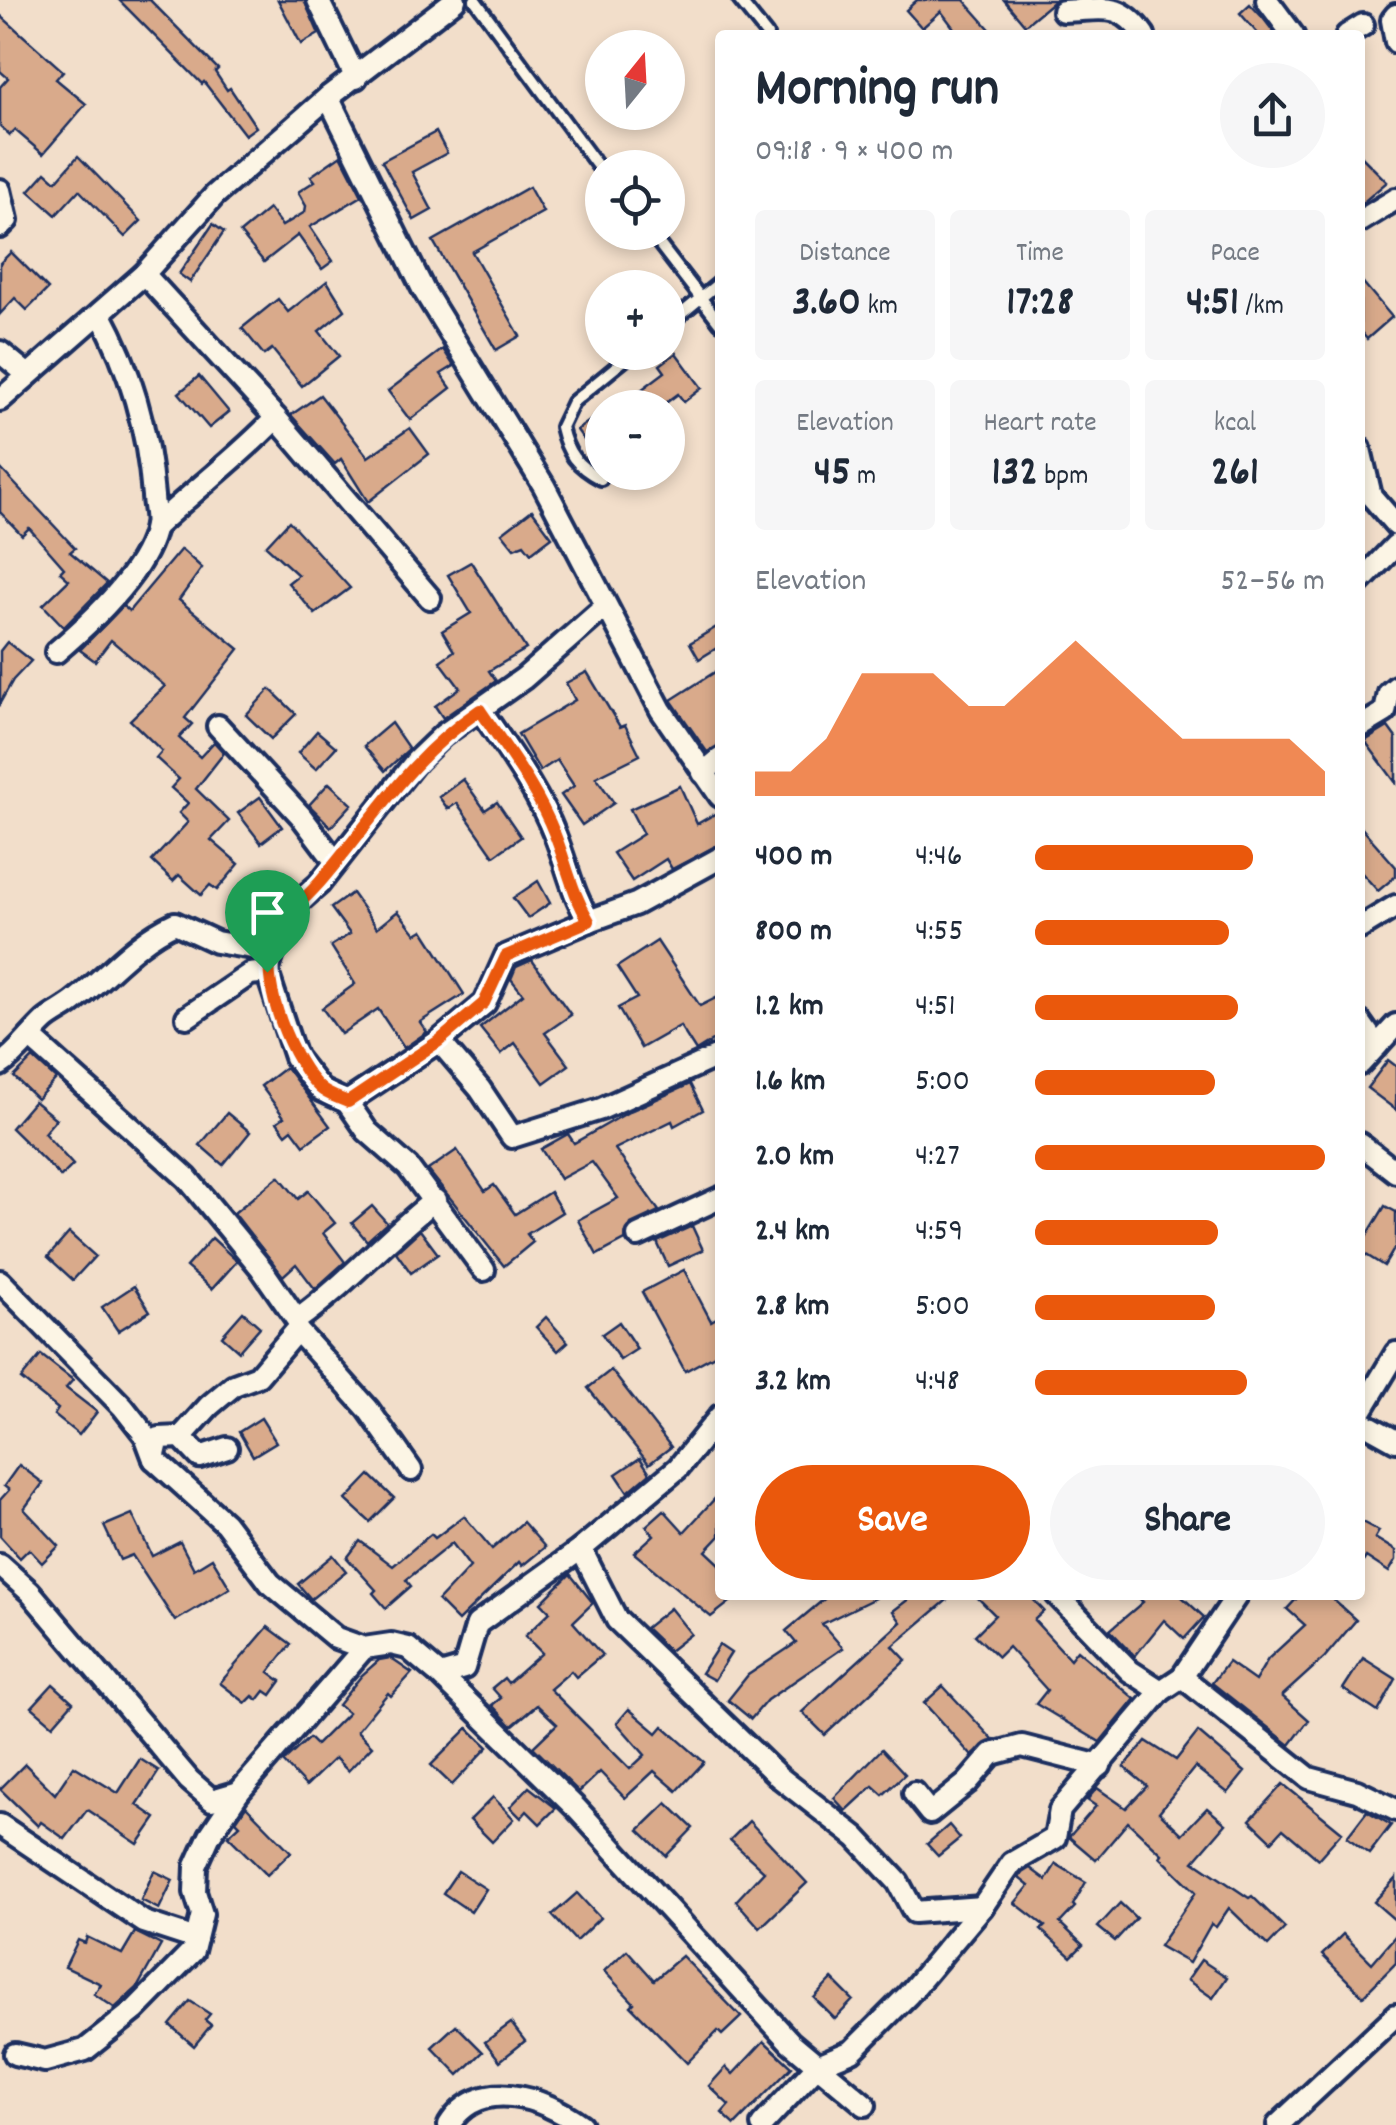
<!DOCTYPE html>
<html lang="en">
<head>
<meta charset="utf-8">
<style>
  body { margin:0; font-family:Dekko,sans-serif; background:#f6f6f7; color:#1f2937; height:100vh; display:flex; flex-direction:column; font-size:38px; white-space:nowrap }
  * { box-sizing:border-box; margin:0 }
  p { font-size:32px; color:#747a83 }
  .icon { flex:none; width:55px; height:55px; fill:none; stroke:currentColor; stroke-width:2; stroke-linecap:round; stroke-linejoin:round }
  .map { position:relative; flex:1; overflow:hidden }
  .sheet { position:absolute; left:715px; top:30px; width:650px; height:1570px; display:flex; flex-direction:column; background:#fff; border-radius:10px; box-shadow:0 5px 15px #0003 }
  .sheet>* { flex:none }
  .needle { width:65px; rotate:18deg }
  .buttons { position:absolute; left:585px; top:30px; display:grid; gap:20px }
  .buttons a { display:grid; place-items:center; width:100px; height:100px; border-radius:50%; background:#fff; box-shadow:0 5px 15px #0003; font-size:50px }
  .pin { position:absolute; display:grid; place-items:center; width:85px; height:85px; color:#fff; margin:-102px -42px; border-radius:50% 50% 50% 0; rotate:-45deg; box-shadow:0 0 10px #0007 }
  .pin .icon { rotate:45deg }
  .round { display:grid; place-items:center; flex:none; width:105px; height:105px; border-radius:52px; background:#f6f6f7 }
  .head { display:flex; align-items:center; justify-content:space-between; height:170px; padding:0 40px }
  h1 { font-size:55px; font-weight:800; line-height:75px }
  .stats { display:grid; grid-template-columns:repeat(3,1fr); gap:15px; height:170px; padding:10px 40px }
  .stats div { display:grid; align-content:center; border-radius:10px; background:#f6f6f7; text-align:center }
  .stats b { font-size:42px; font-weight:800 }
  .stats small { font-size:28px; font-weight:400 }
  .stats p { font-size:28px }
  .chart { height:280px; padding:20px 40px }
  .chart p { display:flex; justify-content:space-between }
  .chart svg { width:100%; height:180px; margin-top:10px; fill:#ea580c; opacity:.7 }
  .cta { display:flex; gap:20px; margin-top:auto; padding:20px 40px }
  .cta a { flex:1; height:115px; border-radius:60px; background:#ea580c; color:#fff; font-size:40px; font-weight:800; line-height:115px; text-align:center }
  .cta a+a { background:#f6f6f7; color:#1f2937 }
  ul { padding:0 40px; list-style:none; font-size:32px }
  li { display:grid; grid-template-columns:160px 120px 1fr; align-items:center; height:75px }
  li i { height:25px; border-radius:12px; background:#ea580c }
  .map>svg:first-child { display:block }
  .building { fill:#d9aa8b; stroke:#1b2f5e; stroke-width:2.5 }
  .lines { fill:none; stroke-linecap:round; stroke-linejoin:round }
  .service-casing { stroke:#1b2f5e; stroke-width:18 }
  .minor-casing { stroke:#1b2f5e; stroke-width:28 }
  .service { stroke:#fcf5e5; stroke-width:10 }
  .minor { stroke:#fcf5e5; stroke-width:20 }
  .route-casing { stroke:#fff; stroke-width:20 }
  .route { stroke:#ea580c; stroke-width:12 }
</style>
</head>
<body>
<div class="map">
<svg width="1396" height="2125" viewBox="0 0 1396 2125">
  <rect width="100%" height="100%" fill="#f2deca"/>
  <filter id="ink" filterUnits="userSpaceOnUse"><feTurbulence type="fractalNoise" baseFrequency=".01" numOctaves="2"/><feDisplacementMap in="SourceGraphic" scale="20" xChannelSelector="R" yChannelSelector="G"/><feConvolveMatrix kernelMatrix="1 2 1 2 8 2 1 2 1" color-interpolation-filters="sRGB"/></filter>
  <g filter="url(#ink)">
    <g class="building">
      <path d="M119 0H150L218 69 215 72 227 90 230 88 256 127 245 135 204 82 202 84Z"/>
      <path d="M278 0H304L319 34 301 44Z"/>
      <path d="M917 0H964L995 35H959L941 11 922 28 906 10Z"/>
      <path d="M1004 0H1055L1025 25Z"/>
      <path d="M1250 4 1263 18 1276 35H1259L1240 13Z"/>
      <path d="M0 15 63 71 56 79 86 104 43 154 15 130 10 135 0 126V87L8 78 0 71Z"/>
      <path d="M436 132 447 153 412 172 432 210 414 220 382 161Z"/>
      <path d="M341 155 362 196 310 227 333 261 322 269 298 235 264 262 240 233 269 209 282 226 305 212 306 206 298 192 315 181 311 176Z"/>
      <path d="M1360 155 1387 182 1360 205Z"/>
      <path d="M78 156 141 221 125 237 79 190 56 215 29 191 46 172 56 181Z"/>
      <path d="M529 187 543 212 472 252 520 336 496 350 433 241Z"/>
      <path d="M213 224 224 232 190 282 179 274Z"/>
      <path d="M11 252 48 289 27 310 15 298 0 314V263Z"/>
      <path d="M1360 279 1392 317 1367 339 1360 331Z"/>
      <path d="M327 281 345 310 319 331 339 356 302 386 272 349 264 355 242 328 278 299 288 312Z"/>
      <path d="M443 349 454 366 441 374 451 388 410 420 388 391Z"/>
      <path d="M676 353 702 388 684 402 678 394 659 408H617L665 372 660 365Z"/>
      <path d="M199 376 229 412 209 428 179 393Z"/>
      <path d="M320 395 368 457 410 428 429 454 368 502 341 459 335 464 291 415Z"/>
      <path d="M595 417 602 427V465L577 430Z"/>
      <path d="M0 468 75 548 70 552 107 583 64 627 43 605 69 580 60 572 64 568 29 528 22 535 0 512Z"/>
      <path d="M532 510 552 537 531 553 524 544 514 548 502 533Z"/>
      <path d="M289 521 350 588 315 614 288 583 298 575 266 546Z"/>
      <path d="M181 549 202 568 179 600 239 649 185 718 192 724 179 738 200 757 214 742 224 753 196 789 229 821 211 840 239 864 217 890 210 885 201 895 179 875 173 881 152 861 188 822 179 813 188 803 171 788 179 779 156 758 162 751 130 720 165 686 111 640 95 661 80 650 123 606 129 611Z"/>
      <path d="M471 562 526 649 489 671 496 681 443 718 435 706 460 688 440 661 454 651 442 631 471 613 448 575Z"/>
      <path d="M720 625V646L699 659 690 643Z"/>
      <path d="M7 642 31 661 13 680 0 703V651Z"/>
      <path d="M587 672 620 727 625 725 640 755 596 777 614 803 582 825 561 795 574 786 557 760 540 771 518 734 575 700 566 683Z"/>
      <path d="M715 672 720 680V746L707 752 671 700Z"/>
      <path d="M270 689 296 714 271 739 246 715Z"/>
      <path d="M391 723 409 749 385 771 364 746Z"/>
      <path d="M1388 727 1396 738V783L1365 741Z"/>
      <path d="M317 731 336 747 316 769 298 753Z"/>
      <path d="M463 779 485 810 497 802 521 837 494 856 457 803 448 809 439 797Z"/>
      <path d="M329 783 352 804 331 827 309 805Z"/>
      <path d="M680 786 697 824 720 811V844L672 869 666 859 632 881 613 853 643 834 630 809Z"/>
      <path d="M260 797 282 827 261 843 238 813Z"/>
      <path d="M1360 826 1396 867V876L1378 891 1360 871Z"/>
      <path d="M538 881 550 903 528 918 513 898Z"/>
      <path d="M352 893 377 928 398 911 416 934 423 930 464 994 420 1022 427 1032 404 1048 378 1009 341 1034 322 1008 355 984 331 946 350 934 331 908Z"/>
      <path d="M657 941 700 1006 720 996V1036L696 1051 680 1026 641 1048 618 1008 637 998 617 967Z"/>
      <path d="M532 960 571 1015 545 1033 569 1065 544 1083 515 1043 501 1054 480 1028 523 994 511 979 516 967Z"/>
      <path d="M33 1058 56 1079 37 1099 14 1077Z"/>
      <path d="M1388 1060 1396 1066V1110L1367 1088Z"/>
      <path d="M286 1067 330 1126 304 1145 292 1129 286 1134 277 1122 284 1117 261 1086Z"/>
      <path d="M690 1084 703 1110 674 1126 672 1121 615 1149 659 1211 631 1224 625 1240 597 1255 578 1220 618 1198 592 1162 560 1179 541 1149 568 1134 574 1143 632 1110Z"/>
      <path d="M34 1101 56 1119 44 1133 73 1165 61 1177 11 1128Z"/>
      <path d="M227 1113 250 1132 223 1165 200 1145Z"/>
      <path d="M457 1150 485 1191 494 1185 515 1214 550 1192 562 1212 527 1234 533 1242 504 1266 428 1170Z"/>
      <path d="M279 1176 298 1199 308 1191 335 1223 323 1233 345 1262 315 1289 296 1264 283 1276 234 1213Z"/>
      <path d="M372 1206 387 1223 367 1241 352 1223Z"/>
      <path d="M1385 1206 1396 1212V1246L1384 1266 1360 1251V1247Z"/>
      <path d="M692 1226 703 1250 668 1266 657 1242Z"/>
      <path d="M420 1230 438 1254 411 1273 396 1252Z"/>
      <path d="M69 1233 95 1256 73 1280 48 1257Z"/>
      <path d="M212 1238 237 1261 212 1289 186 1267Z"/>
      <path d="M684 1270 711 1321 720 1316V1352L685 1371 642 1292Z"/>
      <path d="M134 1286 150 1311 118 1331 102 1307Z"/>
      <path d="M243 1312 260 1327 239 1351 222 1336Z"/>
      <path d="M546 1317 568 1342 558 1351 536 1327Z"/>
      <path d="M619 1322 637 1349 620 1360 602 1334Z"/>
      <path d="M41 1355 73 1380 66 1388 97 1412 79 1435 54 1415 58 1409 21 1379Z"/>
      <path d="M611 1370 671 1447 649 1464 588 1388Z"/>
      <path d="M261 1418 276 1442 253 1456 239 1432Z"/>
      <path d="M640 1458 650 1473 628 1492 616 1474Z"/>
      <path d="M19 1465 43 1483 24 1509 59 1546 42 1563 29 1549 20 1558 0 1536V1500L9 1490 4 1486Z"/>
      <path d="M370 1475 394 1498 370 1522 346 1500Z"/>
      <path d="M720 1493V1536L706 1551 720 1564V1595H739L711 1617 634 1553 654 1535 646 1526 664 1510 684 1532Z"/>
      <path d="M132 1514 152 1556 180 1542 194 1569 212 1558 230 1588 175 1621 132 1555 120 1560 104 1526Z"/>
      <path d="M464 1516 492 1549 523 1522 545 1547 522 1566 519 1562 458 1621 438 1601 470 1567 452 1543 406 1580 411 1586 386 1608 373 1593 376 1590 347 1558 360 1541 393 1566 431 1534 435 1538Z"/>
      <path d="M1360 1521 1379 1531 1375 1538 1396 1551V1560L1389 1572 1366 1557 1360 1567Z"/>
      <path d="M333 1555 346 1571 311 1599 298 1584Z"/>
      <path d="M570 1574 593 1603 573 1622 602 1655 576 1677 571 1671 550 1689 630 1769 645 1755 617 1723 629 1709 657 1733 663 1726 704 1762 677 1791 654 1771 625 1798 600 1772 579 1792 533 1747 557 1724 537 1705 512 1726 492 1705 501 1698 492 1688 504 1678 508 1683 542 1653 525 1636 550 1612 541 1603Z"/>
      <path d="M829 1595H881L822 1624 843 1648 767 1700 751 1719 728 1700 748 1675 796 1643 786 1631Z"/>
      <path d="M914 1595H953L893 1646 906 1660 825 1735 802 1712 901 1622 893 1611Z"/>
      <path d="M975 1595H1029L1044 1611 1034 1620 1070 1659 1077 1650 1135 1699 1100 1742 1036 1704 1047 1690 1008 1647 998 1657 975 1635 995 1615Z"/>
      <path d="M1136 1595H1180L1204 1617 1184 1639 1164 1620 1135 1656 1110 1630 1143 1602Z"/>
      <path d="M1300 1595H1328L1356 1620 1324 1658 1282 1696 1309 1720 1290 1745 1212 1683 1228 1662 1255 1681 1268 1659 1305 1625 1287 1609Z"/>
      <path d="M670 1608 691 1634 669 1651 645 1628Z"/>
      <path d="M268 1627 291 1644 269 1672 281 1681 271 1695 265 1691 258 1700 253 1696 246 1703 220 1683Z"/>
      <path d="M719 1645 731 1653 714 1680 701 1673Z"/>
      <path d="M390 1658 412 1673 391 1696 388 1693 357 1731 372 1746 348 1771 335 1758 306 1786 283 1762 309 1738 316 1745 348 1713 338 1705 362 1675 379 1660Z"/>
      <path d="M1363 1658 1396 1679 1378 1712 1343 1689Z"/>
      <path d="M53 1684 73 1702 53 1725 32 1707Z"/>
      <path d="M943 1686 993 1740 972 1756 924 1703Z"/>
      <path d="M468 1728 488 1747 452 1785 431 1765Z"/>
      <path d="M1198 1732 1245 1772 1228 1793 1195 1767 1159 1812 1182 1834 1207 1808 1226 1824 1194 1861 1249 1898 1252 1896 1285 1928 1268 1946 1229 1908 1216 1927 1211 1924 1189 1963 1159 1946 1196 1892 1160 1857 1162 1854 1128 1822 1096 1860 1069 1837 1096 1806 1087 1800 1097 1788 1126 1808 1147 1786 1124 1767 1146 1741 1176 1760Z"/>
      <path d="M882 1749 905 1774 883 1795 873 1786 846 1811 834 1798Z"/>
      <path d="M140 1759 159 1771 137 1805 156 1818 138 1844 87 1810 65 1839 41 1822 38 1826 0 1789 25 1764 55 1794 74 1766 118 1793Z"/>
      <path d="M1283 1784 1342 1832 1318 1859 1283 1829 1272 1841 1250 1820Z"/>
      <path d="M529 1787 556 1808 540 1824 527 1811 521 1818 510 1807Z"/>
      <path d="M493 1797 514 1819 492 1842 470 1820Z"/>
      <path d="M667 1803 693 1828 666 1856 639 1830Z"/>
      <path d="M246 1806 291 1852 267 1875 228 1836 240 1825 236 1821Z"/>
      <path d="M1367 1811 1391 1825 1369 1854 1347 1837Z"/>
      <path d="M749 1821 807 1883 760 1928 736 1901 764 1871 730 1840Z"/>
      <path d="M949 1825 960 1838 938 1856 927 1844Z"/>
      <path d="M1056 1864 1086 1882 1073 1905 1075 1907 1060 1923 1083 1945 1071 1957 1041 1930 1045 1926 1015 1903 1029 1886 1019 1878 1022 1873 1030 1868 1046 1880Z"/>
      <path d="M154 1871 173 1880 159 1909 141 1900Z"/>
      <path d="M458 1871 486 1889 471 1912 443 1893Z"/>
      <path d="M1396 1878V1921L1374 1902Z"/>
      <path d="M577 1893 600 1918 576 1941 552 1915Z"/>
      <path d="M1120 1903 1136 1918 1115 1941 1098 1927Z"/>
      <path d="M135 1932 161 1945 137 1988 115 2008 94 1994 101 1984 65 1967 78 1940 85 1943 87 1937 122 1954Z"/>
      <path d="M1343 1934 1372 1963 1396 1935V1963L1363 1996 1322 1955Z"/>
      <path d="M627 1950 654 1980 682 1956 741 2017 722 2035 718 2031 687 2063 631 2006 634 2003 604 1971Z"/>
      <path d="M1201 1960 1227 1977 1213 1998 1187 1980Z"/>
      <path d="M832 1979 853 2000 835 2019 814 1998Z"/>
      <path d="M190 2001 210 2014 205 2020 211 2025 194 2046 170 2025Z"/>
      <path d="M511 2023 525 2041 500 2061 485 2042Z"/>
      <path d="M456 2025 483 2052 459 2075 432 2047Z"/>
      <path d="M764 2041 792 2067 735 2125 722 2113 729 2105 709 2086 726 2067 733 2074Z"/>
    </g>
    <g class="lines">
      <defs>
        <g id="service">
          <path d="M475 0 602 172"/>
          <path d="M739 0 767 35"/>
          <path d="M650 232 720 323"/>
          <path d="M668 325 720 282"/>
          <path d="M601 479C576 466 567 453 561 427L573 402 634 352"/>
        </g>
        <g id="minor">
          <path d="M318 0 356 78"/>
          <path d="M1267 0 1293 35"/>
          <path d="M1063 11C1103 10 1119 0 1144 35"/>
          <path d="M1396 15 1392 20 1396 42"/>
          <path d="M1347 35 1363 25"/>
          <path d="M328 97 423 289 544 486 661 710 720 796"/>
          <path d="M0 190 7 220 0 227"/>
          <path d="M1360 221 1396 199"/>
          <path d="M144 274 276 418C238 458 195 489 155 527"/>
          <path d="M0 352 28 375"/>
          <path d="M0 400 144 274 215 195 328 97 455 0"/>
          <path d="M276 418 430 598"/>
          <path d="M1360 449 1371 496 1396 525"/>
          <path d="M1360 582 1396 545"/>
          <path d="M56 652C89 624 147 571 155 526 157 517 153 505 153 496 148 431 131 370 100 313"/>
          <path d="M480 709C507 750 537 789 555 835 568 867 571 891 589 921L636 904 720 858"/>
          <path d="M218 726 301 816 335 861"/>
          <path d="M1360 727 1385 712 1389 693 1396 687"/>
          <path d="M703 773 720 759"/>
          <path d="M1360 928 1396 906"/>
          <path d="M267 972 295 1057 321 1090 347 1102 367 1131 408 1167 484 1270"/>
          <path d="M187 1017 250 974 267 972 287 912 319 884 416 761 443 735 524 678 606 606"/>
          <path d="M1360 1022 1377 1046"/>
          <path d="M30 1037 187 1178 261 1268 297 1320C347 1284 386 1238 435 1200"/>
          <path d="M439 1041 485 1003 506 956 589 921"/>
          <path d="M1360 1064 1396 1025"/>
          <path d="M0 1065C18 1053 29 1036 45 1021 54 1013 67 1008 77 999 110 973 136 941 175 923L216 942 271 951"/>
          <path d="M347 1102 439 1041 480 1089 512 1137 601 1109 720 1055"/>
          <path d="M1360 1144 1396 1172"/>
          <path d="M638 1236 720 1198"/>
          <path d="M0 1281 123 1407 145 1435 154 1459 159 1438 181 1437 200 1457 227 1448"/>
          <path d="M1360 1413 1396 1353"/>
          <path d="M1360 1421 1396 1441"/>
          <path d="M181 1437 209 1406 234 1385 258 1376 297 1330 368 1409 411 1470"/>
          <path d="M154 1459 225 1523 270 1583 336 1638 364 1648 391 1644 408 1648 440 1675 577 1809 790 2042 865 2105"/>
          <path d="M581 1549 617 1620 779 1777 856 1837 898 1882 914 1912 982 1907"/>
          <path d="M0 1565 30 1592 189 1780 212 1800 239 1792 364 1648"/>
          <path d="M1057 1595 1130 1671 1161 1691"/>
          <path d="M440 1675 464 1668 477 1624 581 1549 678 1468 720 1416"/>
          <path d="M1182 1677 1309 1778 1357 1791 1396 1810"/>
          <path d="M914 1793 930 1813 967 1783 992 1754 1022 1746 1100 1766"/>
          <path d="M0 1825 144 1922 196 1939"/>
          <path d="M15 2054 45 2061 85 2050 135 2010 193 1951 202 1914 195 1892 196 1866 210 1835 239 1792"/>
          <path d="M449 2125C479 2076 543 2097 581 2125"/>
          <path d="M762 2125 818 2065 852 2051 908 1995 982 1907 1012 1863 1055 1838 1060 1810 1161 1691 1182 1677 1237 1595"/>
          <path d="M1278 2125 1396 2015"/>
        </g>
      </defs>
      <use href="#service" class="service-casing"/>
      <use href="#minor" class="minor-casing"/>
      <use href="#service" class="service"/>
      <use href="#minor" class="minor"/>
    </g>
  </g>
  <g class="lines" filter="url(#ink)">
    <defs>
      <path id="route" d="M480 710C507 750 537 789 555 835 567 865 572 893 589 921L506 956 484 1003 439 1041 348 1102C339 1098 327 1095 320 1088 293 1064 260 984 272 949 284 912 296 909 320 882 375 818 407 760 480 710Z"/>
    </defs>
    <use href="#route" class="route-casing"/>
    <use href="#route" class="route"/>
  </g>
</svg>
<div class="buttons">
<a><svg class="needle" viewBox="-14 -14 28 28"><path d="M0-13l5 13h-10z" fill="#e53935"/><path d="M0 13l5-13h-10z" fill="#747a83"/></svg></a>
<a><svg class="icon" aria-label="locate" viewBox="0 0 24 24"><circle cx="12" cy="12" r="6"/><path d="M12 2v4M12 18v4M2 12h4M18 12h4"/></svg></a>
<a>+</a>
<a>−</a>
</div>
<div class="pin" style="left:267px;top:972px;background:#1e9e55"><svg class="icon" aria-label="arrive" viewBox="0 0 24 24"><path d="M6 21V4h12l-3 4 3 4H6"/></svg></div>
<section class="sheet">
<div class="head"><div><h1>Morning run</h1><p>09:18 · 9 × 400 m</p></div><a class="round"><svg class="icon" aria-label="share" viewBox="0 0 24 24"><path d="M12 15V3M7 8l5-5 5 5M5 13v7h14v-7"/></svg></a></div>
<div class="stats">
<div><p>Distance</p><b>3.60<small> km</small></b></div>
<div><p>Time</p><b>17:28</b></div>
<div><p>Pace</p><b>4:51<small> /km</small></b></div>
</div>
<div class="stats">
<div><p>Elevation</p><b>45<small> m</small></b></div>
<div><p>Heart rate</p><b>132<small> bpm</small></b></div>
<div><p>kcal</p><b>261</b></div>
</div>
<div class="chart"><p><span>Elevation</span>52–56 m</p>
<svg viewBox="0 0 160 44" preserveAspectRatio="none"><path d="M0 44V38L10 38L20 30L30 14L40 14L50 14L60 22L70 22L80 14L90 6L100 14L110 22L120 30L130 30L140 30L150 30L160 38V44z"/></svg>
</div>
<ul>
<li><b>400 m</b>4:46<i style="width:75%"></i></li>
<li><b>800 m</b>4:55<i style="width:67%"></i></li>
<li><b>1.2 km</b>4:51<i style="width:70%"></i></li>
<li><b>1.6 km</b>5:00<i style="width:62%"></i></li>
<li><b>2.0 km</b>4:27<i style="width:100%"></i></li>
<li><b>2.4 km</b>4:59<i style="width:63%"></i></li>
<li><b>2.8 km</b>5:00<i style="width:62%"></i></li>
<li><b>3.2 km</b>4:48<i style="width:73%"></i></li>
</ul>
<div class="cta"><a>Save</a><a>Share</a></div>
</section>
</div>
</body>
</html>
